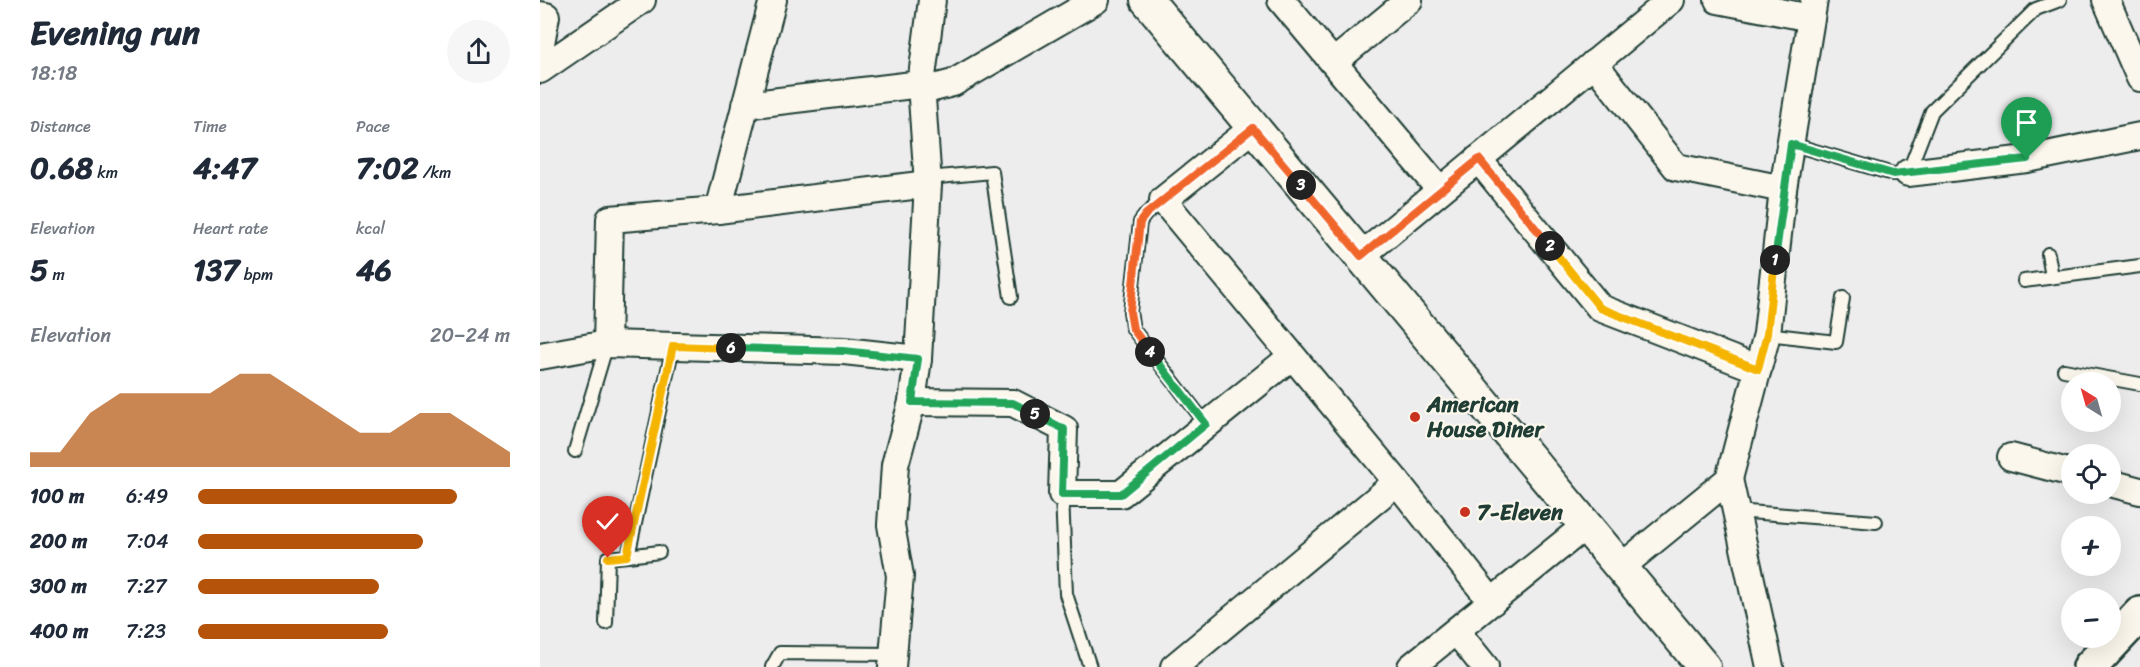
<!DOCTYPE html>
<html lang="en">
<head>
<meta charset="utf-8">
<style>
  body { margin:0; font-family:Sriracha,sans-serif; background:#f6f6f7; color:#1f2937; height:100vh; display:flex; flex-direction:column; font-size:22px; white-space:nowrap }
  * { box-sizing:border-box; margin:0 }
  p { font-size:20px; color:#747a83 }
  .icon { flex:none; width:33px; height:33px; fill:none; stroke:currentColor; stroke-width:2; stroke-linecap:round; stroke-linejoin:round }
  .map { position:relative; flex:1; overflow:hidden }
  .side { display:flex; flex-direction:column; background:#fff; width:540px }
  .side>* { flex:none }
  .needle { width:39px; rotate:323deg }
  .tools { position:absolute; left:1521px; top:372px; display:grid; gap:12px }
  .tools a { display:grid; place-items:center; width:60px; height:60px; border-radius:50%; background:#fff; box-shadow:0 6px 24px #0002; font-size:30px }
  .pin { position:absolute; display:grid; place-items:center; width:51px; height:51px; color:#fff; margin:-62px -26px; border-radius:50% 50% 50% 0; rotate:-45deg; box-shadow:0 0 6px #0007 }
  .pin .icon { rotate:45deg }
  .km { position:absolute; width:30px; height:30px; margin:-15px; border-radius:50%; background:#222; color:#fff; font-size:16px; line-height:30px; text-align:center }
  .round { display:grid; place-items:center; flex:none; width:63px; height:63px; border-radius:32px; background:#f6f6f7 }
  .headline { display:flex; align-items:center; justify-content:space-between; height:102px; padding:0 30px }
  h1 { font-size:33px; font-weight:800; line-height:45px }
  .figures { display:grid; grid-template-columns:repeat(3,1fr); gap:9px; height:102px; padding:6px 30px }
  .figures div { display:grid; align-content:center }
  .figures b { font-size:30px; font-weight:800 }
  .figures small { font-size:16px; font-weight:400 }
  .figures p { font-size:16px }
  .chart { height:168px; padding:12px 30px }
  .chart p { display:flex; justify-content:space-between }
  .chart svg { width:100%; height:108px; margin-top:6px; fill:#b45309; opacity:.7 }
  ul { padding:0 30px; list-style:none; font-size:20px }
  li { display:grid; grid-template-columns:96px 72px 1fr; align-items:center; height:45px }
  li i { height:15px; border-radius:8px; background:#b45309 }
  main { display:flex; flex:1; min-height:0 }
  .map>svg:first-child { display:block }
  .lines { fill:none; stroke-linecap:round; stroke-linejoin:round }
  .service-casing { stroke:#1f3d34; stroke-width:16 }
  .minor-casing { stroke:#1f3d34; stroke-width:30 }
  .tertiary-casing { stroke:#1f3d34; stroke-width:36 }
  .primary-casing { stroke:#1f3d34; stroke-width:38 }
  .service { stroke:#fbf7ec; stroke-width:12 }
  .minor { stroke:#fbf7ec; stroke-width:26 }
  .tertiary { stroke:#fbf7ec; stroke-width:32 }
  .primary { stroke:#fbf7ec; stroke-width:33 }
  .split-1-casing { stroke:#fff; stroke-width:12 }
  .split-2-casing { stroke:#fff; stroke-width:12 }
  .split-3-casing { stroke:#fff; stroke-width:12 }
  .split-4-casing { stroke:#fff; stroke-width:12 }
  .split-5-casing { stroke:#fff; stroke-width:12 }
  .split-6-casing { stroke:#fff; stroke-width:12 }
  .split-7-casing { stroke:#fff; stroke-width:12 }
  .split-1 { stroke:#22a559; stroke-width:8 }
  .split-2 { stroke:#f5b400; stroke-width:8 }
  .split-3 { stroke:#f0652b; stroke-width:8 }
  .split-4 { stroke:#f0652b; stroke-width:8 }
  .split-5 { stroke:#22a559; stroke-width:8 }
  .split-6 { stroke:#22a559; stroke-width:8 }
  .split-7 { stroke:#f5b400; stroke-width:8 }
  .poi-dot { fill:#c8321e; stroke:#fbf7ec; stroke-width:2 }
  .labels { text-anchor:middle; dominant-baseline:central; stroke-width:4.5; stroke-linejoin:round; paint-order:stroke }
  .poi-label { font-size:22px; font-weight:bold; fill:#1f3d34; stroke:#fbf7ec; text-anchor:start }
</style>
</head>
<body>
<main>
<section class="side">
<div class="headline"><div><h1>Evening run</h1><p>18:18</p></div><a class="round"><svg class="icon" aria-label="share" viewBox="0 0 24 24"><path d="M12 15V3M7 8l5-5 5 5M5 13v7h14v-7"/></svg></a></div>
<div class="figures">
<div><p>Distance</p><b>0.68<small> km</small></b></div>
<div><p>Time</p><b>4:47</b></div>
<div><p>Pace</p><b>7:02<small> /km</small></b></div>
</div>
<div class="figures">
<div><p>Elevation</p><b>5<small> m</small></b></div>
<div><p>Heart rate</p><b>137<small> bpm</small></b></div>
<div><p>kcal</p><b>46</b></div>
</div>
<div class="chart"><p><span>Elevation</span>20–24 m</p>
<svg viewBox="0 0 160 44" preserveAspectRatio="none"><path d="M0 44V38L10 38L20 22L30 14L40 14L50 14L60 14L70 6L80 6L90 14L100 22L110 30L120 30L130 22L140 22L150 30L160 38V44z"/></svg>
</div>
<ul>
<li><b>100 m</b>6:49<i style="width:83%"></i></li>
<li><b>200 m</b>7:04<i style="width:72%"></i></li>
<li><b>300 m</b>7:27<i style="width:58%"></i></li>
<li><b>400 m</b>7:23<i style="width:61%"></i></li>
</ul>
</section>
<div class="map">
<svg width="1600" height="667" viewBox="0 0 1600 667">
  <rect width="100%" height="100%" fill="#eeedee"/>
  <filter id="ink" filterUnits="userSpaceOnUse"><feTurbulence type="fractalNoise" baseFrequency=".0167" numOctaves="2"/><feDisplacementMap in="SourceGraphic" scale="12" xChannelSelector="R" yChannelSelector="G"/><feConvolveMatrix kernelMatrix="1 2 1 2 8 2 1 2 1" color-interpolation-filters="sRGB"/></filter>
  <g filter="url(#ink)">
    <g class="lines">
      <defs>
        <g id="service">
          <path d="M1251 144 1353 174 1368 173 1392 111 1496 9 1520 0"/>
          <path d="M388 178 452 172 471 297"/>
          <path d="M623 200 606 214 600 222 590 312 593 329 666 424"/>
          <path d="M1508 254 1512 277"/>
          <path d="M1484 281 1600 266"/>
          <path d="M1227 334 1296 342 1303 298"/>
          <path d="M1524 370 1600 384"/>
          <path d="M35 451 67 344"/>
          <path d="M522 494 526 594 550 667"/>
          <path d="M1196 511 1336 522"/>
          <path d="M119 552 88 556 133 346"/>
          <path d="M66 623 68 558 88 556"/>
          <path d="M232 667 240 653 354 654"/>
        </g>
        <g id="minor">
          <path d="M741 0 900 190"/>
          <path d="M1178 0 1271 18"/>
          <path d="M1566 0 1600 78"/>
          <path d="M0 15 6 16 0 49"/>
          <path d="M794 62 869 0"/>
          <path d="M1054 63 1136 167 1243 189"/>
          <path d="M0 70 102 0"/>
          <path d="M382 91 413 83 556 0"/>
          <path d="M205 105 381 84"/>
          <path d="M713 128 623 200 857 482 952 602"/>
          <path d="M938 159 1060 308 1218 369"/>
          <path d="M1368 173 1487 159 1600 136"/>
          <path d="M178 210 233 0"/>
          <path d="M821 256 1131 0"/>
          <path d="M67 344 70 219 178 210 388 184"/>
          <path d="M0 356 67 344 304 351 378 359"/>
          <path d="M372 402 473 403 524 429 522 494H581L751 357"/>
          <path d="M1471 457 1532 473"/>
          <path d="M1189 479 1230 667"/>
          <path d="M1570 483 1600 491"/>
          <path d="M1080 568 1189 479 1227 334 1243 189 1274 0"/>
          <path d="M916 631 945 667"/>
          <path d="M352 667 360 576 351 525 355 465 372 402 378 359 388 184 381 84 392 0"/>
          <path d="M634 667 857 482"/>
          <path d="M871 667 1045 526"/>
        </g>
        <path id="tertiary" d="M607 0 1164 667"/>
        <path id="primary" d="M1550 667 1600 614"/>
      </defs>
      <use href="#service" class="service-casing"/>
      <use href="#minor" class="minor-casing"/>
      <use href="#tertiary" class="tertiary-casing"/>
      <use href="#primary" class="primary-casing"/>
      <use href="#service" class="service"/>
      <use href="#minor" class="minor"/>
      <use href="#tertiary" class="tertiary"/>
      <use href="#primary" class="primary"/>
    </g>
  </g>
  <g class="lines" filter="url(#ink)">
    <defs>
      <path id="split-1" d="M1235 260 1251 144 1353 174 1487 159"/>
      <path id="split-2" d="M1010 246 1060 308 1218 369 1227 334 1235 260"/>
      <path id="split-3" d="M761 185 821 256 939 159 1010 246"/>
      <path id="split-4" d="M610 352 593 329 590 312 600 222 606 214 713 128 761 185"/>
      <path id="split-5" d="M495 414 524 429 522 494H581L666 424 610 352"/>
      <path id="split-6" d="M191 348 304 351 378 359 372 402 473 403 495 414"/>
      <path id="split-7" d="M68 558 87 556 133 346 191 348"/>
    </defs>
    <use href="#split-1" class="split-1-casing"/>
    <use href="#split-2" class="split-2-casing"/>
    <use href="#split-3" class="split-3-casing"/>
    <use href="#split-4" class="split-4-casing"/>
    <use href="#split-5" class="split-5-casing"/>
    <use href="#split-6" class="split-6-casing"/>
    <use href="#split-7" class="split-7-casing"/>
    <use href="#split-1" class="split-1"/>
    <use href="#split-2" class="split-2"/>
    <use href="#split-3" class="split-3"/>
    <use href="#split-4" class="split-4"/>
    <use href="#split-5" class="split-5"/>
    <use href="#split-6" class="split-6"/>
    <use href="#split-7" class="split-7"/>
  </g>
  <g class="poi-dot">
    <circle cx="875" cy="417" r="6"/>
    <circle cx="925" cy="512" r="6"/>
  </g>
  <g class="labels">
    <g class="poi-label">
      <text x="887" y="404">American<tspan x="887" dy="25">House Diner</tspan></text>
      <text x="937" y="512">7-Eleven</text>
    </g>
  </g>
</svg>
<div class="tools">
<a><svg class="needle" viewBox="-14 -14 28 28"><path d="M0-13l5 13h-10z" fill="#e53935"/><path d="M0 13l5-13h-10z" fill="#747a83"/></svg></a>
<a><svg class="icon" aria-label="locate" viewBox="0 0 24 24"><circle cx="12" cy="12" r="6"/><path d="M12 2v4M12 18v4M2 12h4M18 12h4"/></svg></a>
<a>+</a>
<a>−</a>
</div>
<div class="pin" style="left:1487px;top:159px;background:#1e9e55"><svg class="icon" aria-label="arrive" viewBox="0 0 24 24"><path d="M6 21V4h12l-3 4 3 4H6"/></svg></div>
<div class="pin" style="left:68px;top:558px;background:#d93025"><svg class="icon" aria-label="check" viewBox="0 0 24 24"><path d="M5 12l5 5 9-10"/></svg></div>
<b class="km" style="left:1235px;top:260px">1</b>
<b class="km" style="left:1010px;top:246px">2</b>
<b class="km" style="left:761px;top:185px">3</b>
<b class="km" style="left:610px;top:352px">4</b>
<b class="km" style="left:495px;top:414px">5</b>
<b class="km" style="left:191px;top:348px">6</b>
</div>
</main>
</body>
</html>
